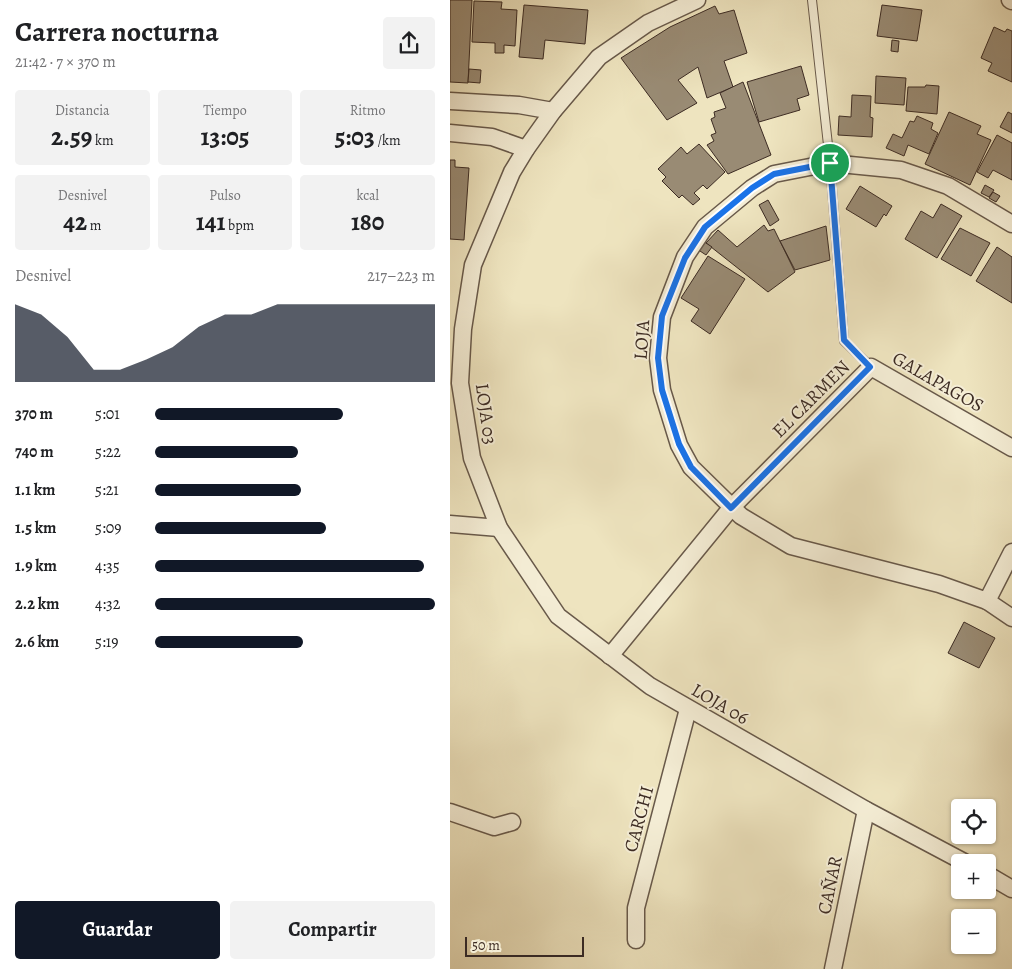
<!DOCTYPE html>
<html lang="es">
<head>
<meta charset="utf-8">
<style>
  body { margin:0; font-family:Alegreya,serif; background:#f2f2f2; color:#202124; height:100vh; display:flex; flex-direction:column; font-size:19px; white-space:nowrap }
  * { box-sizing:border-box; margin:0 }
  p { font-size:16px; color:#757577 }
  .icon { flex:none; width:28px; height:28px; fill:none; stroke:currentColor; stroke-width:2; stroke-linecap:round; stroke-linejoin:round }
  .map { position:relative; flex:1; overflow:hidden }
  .side { display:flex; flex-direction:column; background:#fff; width:450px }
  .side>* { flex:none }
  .tools { position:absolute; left:501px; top:799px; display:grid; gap:10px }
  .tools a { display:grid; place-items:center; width:45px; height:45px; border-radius:5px; background:#fff; box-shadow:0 1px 4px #0004; font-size:25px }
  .scale { position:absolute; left:15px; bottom:12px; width:119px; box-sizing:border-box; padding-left:5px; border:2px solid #3c2b23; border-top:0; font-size:14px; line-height:18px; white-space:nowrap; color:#3c2b23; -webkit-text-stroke:4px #f4edd5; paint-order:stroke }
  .pin { position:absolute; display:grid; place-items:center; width:42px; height:42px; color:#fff; margin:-21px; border:2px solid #fff; border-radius:50%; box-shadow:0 1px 5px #0007 }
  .round { display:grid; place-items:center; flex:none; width:52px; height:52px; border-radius:5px; background:#f2f2f2 }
  .head { display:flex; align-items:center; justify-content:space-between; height:85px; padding:0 15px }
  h1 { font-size:28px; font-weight:700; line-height:38px }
  .stats { display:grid; grid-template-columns:repeat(3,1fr); gap:8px; height:85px; padding:5px 15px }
  .stats div { display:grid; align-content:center; border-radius:5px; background:#f2f2f2; text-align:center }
  .stats b { font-size:25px; font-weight:700 }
  .stats small { font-size:14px; font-weight:400 }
  .stats p { font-size:14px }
  .chart { height:140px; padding:10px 15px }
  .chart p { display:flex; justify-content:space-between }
  .chart svg { width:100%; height:90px; margin-top:5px; fill:#111827; opacity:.7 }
  .action { display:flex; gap:10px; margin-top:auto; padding:10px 15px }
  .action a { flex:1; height:58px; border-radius:5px; background:#111827; color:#fff; font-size:20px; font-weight:700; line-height:58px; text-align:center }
  .action a+a { background:#f2f2f2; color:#202124 }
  ul { padding:0 15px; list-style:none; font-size:16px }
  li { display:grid; grid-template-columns:80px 60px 1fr; align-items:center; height:38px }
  li i { height:12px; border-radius:6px; background:#111827 }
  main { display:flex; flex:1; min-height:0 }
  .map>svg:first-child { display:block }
  .building { fill:#998b74; stroke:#3c2b23 }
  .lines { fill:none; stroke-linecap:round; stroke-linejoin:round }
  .service-casing { stroke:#68594a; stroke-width:10 }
  .minor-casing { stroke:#68594a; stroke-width:19 }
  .service { stroke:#f4edd5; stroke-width:8 }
  .minor { stroke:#f4edd5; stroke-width:16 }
  .route-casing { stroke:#fff; stroke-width:10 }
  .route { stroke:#1a73e8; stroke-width:6 }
  .labels { text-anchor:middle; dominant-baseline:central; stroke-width:4; stroke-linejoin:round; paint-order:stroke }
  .street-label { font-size:19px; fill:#3c2b23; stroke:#f4edd5 }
</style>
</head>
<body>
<main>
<section class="side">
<div class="head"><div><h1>Carrera nocturna</h1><p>21:42 · 7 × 370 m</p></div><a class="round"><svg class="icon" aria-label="share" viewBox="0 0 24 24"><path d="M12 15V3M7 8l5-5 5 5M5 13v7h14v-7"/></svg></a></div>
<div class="stats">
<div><p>Distancia</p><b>2.59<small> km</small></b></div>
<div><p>Tiempo</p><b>13:05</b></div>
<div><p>Ritmo</p><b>5:03<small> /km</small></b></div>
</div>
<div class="stats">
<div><p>Desnivel</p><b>42<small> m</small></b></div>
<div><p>Pulso</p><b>141<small> bpm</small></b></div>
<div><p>kcal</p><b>180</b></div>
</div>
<div class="chart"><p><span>Desnivel</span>217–223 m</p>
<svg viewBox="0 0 160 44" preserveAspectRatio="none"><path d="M0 44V6L10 11L20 22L30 38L40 38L50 33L60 27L70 17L80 11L90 11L100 6L110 6L120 6L130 6L140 6L150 6L160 6V44z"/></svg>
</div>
<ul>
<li><b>370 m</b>5:01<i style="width:67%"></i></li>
<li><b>740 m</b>5:22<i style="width:51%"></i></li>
<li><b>1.1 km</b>5:21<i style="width:52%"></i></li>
<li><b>1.5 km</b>5:09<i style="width:61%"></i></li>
<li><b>1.9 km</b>4:35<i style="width:96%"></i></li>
<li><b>2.2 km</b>4:32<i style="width:100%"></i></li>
<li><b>2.6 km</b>5:19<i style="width:53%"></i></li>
</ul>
<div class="action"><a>Guardar</a><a>Compartir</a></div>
</section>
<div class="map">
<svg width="562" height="969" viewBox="0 0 562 969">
  <rect width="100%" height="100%" fill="#eee4bf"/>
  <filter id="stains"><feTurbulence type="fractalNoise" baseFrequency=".004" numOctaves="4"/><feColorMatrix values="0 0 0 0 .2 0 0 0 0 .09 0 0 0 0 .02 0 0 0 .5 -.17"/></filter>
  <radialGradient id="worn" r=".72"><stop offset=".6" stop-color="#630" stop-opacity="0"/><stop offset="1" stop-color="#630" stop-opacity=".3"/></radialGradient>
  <g class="building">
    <path d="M0 0H22L18 83 0 82Z"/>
    <path d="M24 1 52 2 51 9 67 10 65 46 54 45V53H45V43L22 42Z"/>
    <path d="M74 5 138 10 135 44 95 40 93 59 69 57Z"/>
    <path d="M432 5 472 10 467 41 427 36Z"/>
    <path d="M265 6 269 14 284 10 297 53 274 61 283 87 257 98 248 67 228 80 247 103 217 120 171 58 220 27Z"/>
    <path d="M544 27 555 32 557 29 562 31V82L538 71 542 63 531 58Z"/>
    <path d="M442 40 449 41 448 52 441 51Z"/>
    <path d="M351 66 359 95 347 99 350 110 309 122 297 82Z"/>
    <path d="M19 69 31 70 30 83 18 82Z"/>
    <path d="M426 76 456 78 454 105 425 103Z"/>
    <path d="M293 82 321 155 278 174 257 145 264 141 261 135 266 133 261 119 265 117 264 112 276 108 270 93Z"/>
    <path d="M476 85 489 86 487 114 456 111 458 87H475Z"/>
    <path d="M402 95 421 96 420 117 423 118 422 137 388 135 389 116 401 117Z"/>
    <path d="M499 112 531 126 527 134 541 140 520 185 475 164Z"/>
    <path d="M558 112 562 114V133L550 127Z"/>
    <path d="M467 116 483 123 481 129 488 133 479 154 458 145 454 156 436 148 443 134 452 138 460 121 464 122Z"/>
    <path d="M547 135 562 143V180L543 170 538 178 527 172Z"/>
    <path d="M249 144 275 172 257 189 253 185 244 193 250 199 243 205 232 195 229 198 212 181 216 177 208 169 231 147 237 154Z"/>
    <path d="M0 160H5V167L19 168 14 240 0 239Z"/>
    <path d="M535 185 544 190 539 197 531 193Z"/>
    <path d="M410 186 442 206 436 216 434 214 426 227 396 209Z"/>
    <path d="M543 192 550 196 546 202 539 198Z"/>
    <path d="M318 200 329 220 320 226 309 205Z"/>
    <path d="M491 204 512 216 487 258 455 239 471 211 483 218Z"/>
    <path d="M314 225 318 231 324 229 345 272 318 292 256 243 268 230 287 247Z"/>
    <path d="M376 226 380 260 345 270 330 241Z"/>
    <path d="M510 228 540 243 521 276 491 259Z"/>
    <path d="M253 241 262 247 256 255 247 249Z"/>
    <path d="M547 247 562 257V303L526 281Z"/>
    <path d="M258 256 295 279 260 334 241 321 249 309 231 298Z"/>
    <path d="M514 622 545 638 529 668 498 653Z"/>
  </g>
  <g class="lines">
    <defs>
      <path id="service" d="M362 0 380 163 394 341 421 367"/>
      <g id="minor">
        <path d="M247 0 198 23 149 57 103 111 76 149 62 172 23 265 13 329 10 383 22 458 49 528 108 616 200 686 416 810 514 862"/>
        <path d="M560 0 562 1"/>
        <path d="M0 101 69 105 103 111"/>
        <path d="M0 133 42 137 76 149"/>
        <path d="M562 224 498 186 451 170 380 163 324 174 302 188 255 227 235 257 212 317 208 358 212 390 229 445 241 467 291 516 341 546 489 584 537 601 562 618"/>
        <path d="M0 524 49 528"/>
        <path d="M537 601 562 552"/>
        <path d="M160 656 281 508 421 367 562 448"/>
        <path d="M0 812 44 827 62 822"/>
        <path d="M538 875 562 889"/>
        <path d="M186 940V908L238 709"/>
        <path d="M383 969 416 810"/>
      </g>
    </defs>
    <use href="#service" class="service-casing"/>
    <use href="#minor" class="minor-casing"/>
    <use href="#service" class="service"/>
    <use href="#minor" class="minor"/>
  </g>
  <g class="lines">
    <defs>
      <path id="route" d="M380 163 394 340 420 367 281 508 241 467 229 444 212 390 208 358 212 316 235 258 255 227 302 188 324 174Z"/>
    </defs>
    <use href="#route" class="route-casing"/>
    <use href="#route" class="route"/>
  </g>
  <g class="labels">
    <g class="street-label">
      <text transform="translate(192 340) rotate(-86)">LOJA</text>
      <text transform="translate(488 382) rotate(30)">GALAPAGOS</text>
      <text transform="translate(361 399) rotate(-45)">EL CARMEN</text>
      <text transform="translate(36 414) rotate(82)">LOJA 03</text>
      <text transform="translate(270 704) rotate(30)">LOJA 06</text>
      <text transform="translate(189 819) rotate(-75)">CARCHI</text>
      <text transform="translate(380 885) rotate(-78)">CAÑAR</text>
    </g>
  </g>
  <rect width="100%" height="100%" filter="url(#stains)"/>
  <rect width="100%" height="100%" fill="url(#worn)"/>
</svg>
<div class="tools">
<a><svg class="icon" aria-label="locate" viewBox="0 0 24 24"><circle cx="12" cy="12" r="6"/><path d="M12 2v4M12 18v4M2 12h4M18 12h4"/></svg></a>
<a>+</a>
<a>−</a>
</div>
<div class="scale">50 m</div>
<div class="pin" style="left:380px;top:163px;background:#1e9e55"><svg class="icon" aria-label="arrive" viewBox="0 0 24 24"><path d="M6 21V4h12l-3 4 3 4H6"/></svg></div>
</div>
</main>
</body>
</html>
